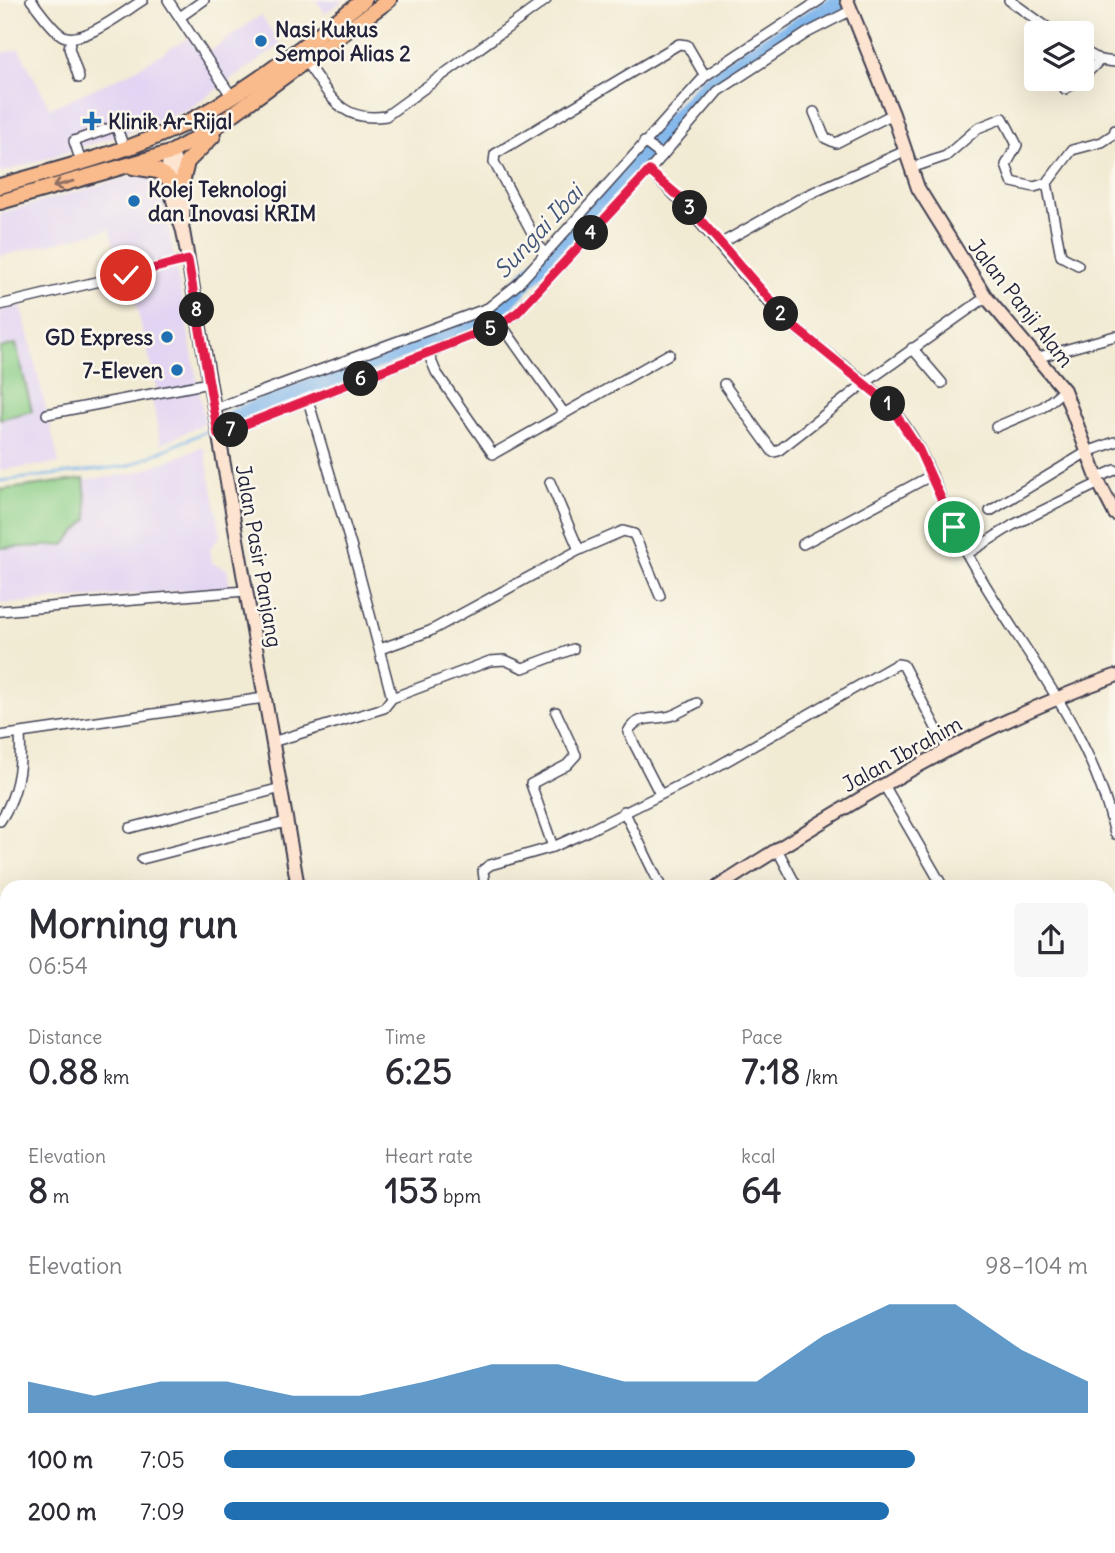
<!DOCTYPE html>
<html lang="en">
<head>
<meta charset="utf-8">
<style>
  body { margin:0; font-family:Delius,sans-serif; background:#f7f7f7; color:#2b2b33; height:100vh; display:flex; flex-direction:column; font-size:26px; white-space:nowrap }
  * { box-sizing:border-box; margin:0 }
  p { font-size:23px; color:#7c7c81 }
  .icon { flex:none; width:38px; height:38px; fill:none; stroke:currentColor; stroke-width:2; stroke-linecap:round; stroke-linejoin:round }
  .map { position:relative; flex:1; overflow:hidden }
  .sheet { position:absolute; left:0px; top:880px; width:1116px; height:674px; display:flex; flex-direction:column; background:#fff; border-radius:21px 21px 0 0; box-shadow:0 7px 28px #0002 }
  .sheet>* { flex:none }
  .fabs { position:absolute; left:1024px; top:21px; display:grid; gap:14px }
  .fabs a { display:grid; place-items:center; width:70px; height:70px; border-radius:7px; background:#fff; box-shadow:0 7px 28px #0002; font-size:35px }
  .pin { position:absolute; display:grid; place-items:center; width:60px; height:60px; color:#fff; margin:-30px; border:4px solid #fff; border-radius:50%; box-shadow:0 2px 7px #0007 }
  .km { position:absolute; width:35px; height:35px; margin:-18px; border-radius:50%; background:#222; color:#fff; font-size:19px; line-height:35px; text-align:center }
  .round { display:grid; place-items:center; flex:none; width:74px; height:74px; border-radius:7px; background:#f7f7f7 }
  .head { display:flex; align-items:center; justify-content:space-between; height:119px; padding:0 28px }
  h1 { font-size:38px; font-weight:800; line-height:52px }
  .stats { display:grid; grid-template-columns:repeat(3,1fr); gap:10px; height:119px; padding:7px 28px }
  .stats div { display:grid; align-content:center }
  .stats b { font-size:35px; font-weight:800 }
  .stats small { font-size:19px; font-weight:400 }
  .stats p { font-size:19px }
  .chart { height:196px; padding:14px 28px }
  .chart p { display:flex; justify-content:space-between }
  .chart svg { width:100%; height:126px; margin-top:7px; fill:#1f6fb2; opacity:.7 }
  ul { padding:0 28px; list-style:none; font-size:23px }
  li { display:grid; grid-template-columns:112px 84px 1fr; align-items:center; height:52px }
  li i { height:18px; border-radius:9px; background:#1f6fb2 }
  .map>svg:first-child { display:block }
  .built { fill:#e2d4f3 }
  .green { fill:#8acd86; stroke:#567860; stroke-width:2 }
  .forest { fill:#6fb073; stroke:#486957; stroke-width:2 }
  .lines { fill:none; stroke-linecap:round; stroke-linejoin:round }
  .stream { stroke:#7bb4eb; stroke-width:2.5 }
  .river { stroke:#7bb4eb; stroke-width:18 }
  .minor-casing { stroke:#414052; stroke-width:12 }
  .secondary-casing { stroke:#414052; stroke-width:16 }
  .trunk-casing { stroke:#414052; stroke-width:18 }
  .minor { stroke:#fff; stroke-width:9 }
  .secondary { stroke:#fde4d1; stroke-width:12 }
  .trunk { stroke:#fabb8c; stroke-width:14 }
  .oneway { stroke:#8e6e64 }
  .route-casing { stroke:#fff; stroke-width:14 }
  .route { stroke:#e11d48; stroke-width:9 }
  .poi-dot { fill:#1f6fb2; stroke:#fbf7ec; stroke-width:2.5 }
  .labels { text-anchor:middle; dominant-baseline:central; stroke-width:5; stroke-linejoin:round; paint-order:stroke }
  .poi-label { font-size:21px; font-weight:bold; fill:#22223b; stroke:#fbf7ec; text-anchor:start }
  .street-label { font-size:21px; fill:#22223b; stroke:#fbf7ec }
  .water-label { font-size:23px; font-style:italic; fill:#415579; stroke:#fbf7ec }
</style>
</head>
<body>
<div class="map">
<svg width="1115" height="1553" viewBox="0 0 1115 1553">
  <rect width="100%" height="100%" fill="#fbf7ec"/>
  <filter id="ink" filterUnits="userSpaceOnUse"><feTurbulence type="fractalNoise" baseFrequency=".0143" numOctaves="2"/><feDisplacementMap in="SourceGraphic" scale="14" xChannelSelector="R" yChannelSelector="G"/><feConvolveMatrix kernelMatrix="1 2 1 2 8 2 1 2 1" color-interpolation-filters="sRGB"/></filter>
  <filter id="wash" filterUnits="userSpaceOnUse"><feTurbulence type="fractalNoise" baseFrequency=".00686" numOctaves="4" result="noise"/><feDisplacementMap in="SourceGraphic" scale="28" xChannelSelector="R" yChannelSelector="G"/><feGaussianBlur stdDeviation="1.57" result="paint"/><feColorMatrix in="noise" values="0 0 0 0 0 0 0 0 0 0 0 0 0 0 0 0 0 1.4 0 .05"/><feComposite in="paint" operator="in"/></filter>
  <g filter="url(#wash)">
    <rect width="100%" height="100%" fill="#f2ebd4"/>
    <g class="built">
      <path d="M316 0H344L325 13Z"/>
      <path d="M261 15 281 45 187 110 124 134 0 173V54L19 49 50 108 129 73 195 34 209 52Z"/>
      <path d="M140 174 150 175 158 181 162 193 205 423 161 444 152 400 159 398 130 280 122 281 110 229 0 256V213Z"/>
      <path d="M21 305 59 463 0 470V310Z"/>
      <path d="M204 447 221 536 210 548 212 563 227 569 230 587 0 604V490L132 474Z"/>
      <path d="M174 1547H343L291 1553H174Z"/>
    </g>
    <g class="green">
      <path d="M16 344 32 411 0 419V348Z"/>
      <path d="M84 479 88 519 64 545 0 548V490Z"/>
    </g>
    <path class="forest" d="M0 1126 7 1130V1547H174V1553H0Z"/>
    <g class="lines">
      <path class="stream" d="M0 481 128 466 207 431"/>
      <path class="river" d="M226 421 496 312 707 85 747 56 840 2"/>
    </g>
  </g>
  <g filter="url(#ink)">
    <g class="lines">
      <defs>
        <g id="minor">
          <path d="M31 0C40 11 49 25 60 34 78 49 125 11 143 0"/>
          <path d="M168 0 232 97"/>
          <path d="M1009 0 1055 33"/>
          <path d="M180 17 204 0"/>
          <path d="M71 39 69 48 79 78"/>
          <path d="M1082 50 1100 60 1115 62"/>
          <path d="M306 62C330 95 340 123 386 116L546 0"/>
          <path d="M1065 89 1081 79 1100 60"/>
          <path d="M814 112 825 138 836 143 893 114"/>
          <path d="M644 142 662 156"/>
          <path d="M81 162 74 141 116 126 124 147"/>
          <path d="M911 168 946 156 978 128 1003 118 1017 145 1006 165 1012 182 1034 187 1047 183"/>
          <path d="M649 171C703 218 741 280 794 327 824 353 860 374 888 404 927 445 940 505 967 554 1019 648 1091 726 1115 834"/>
          <path d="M720 244 803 197 905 151"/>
          <path d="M544 255 494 162 495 154 679 44 687 45 705 76"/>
          <path d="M1078 265 1061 256 1047 183 1072 150 1102 142 1114 134 1115 130"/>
          <path d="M0 305 188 260"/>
          <path d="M501 324 564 413"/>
          <path d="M912 348 942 383"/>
          <path d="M428 353 436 372 493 454 669 354"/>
          <path d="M1039 357 1115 336"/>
          <path d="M724 384 773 452 778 451 865 383 986 297"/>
          <path d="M308 400 358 569 392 698"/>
          <path d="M214 409 488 308 518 284 705 76 820 0"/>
          <path d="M47 414 209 383"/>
          <path d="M996 427 1043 407 1064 390"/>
          <path d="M218 435 501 324 518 312 649 171 718 91 807 33 852 10"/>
          <path d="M1097 478 1115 470"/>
          <path d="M550 482 579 550"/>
          <path d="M990 511 1087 452 1115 442"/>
          <path d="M803 544 932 475"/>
          <path d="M967 554 1013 525 1099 483"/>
          <path d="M0 611 245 591"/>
          <path d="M380 649 430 631 579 550 623 531 634 534 660 596"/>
          <path d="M0 736 264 698"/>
          <path d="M272 742 384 708 392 698 490 661 505 660 523 668 573 649"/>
          <path d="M884 785 943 887"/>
          <path d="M660 794 628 732C636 715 655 720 670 716 680 713 688 707 697 703"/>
          <path d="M624 811 661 887"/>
          <path d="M0 821C18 795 22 765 20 735"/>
          <path d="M130 828 281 788"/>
          <path d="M553 847 531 784 567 765 576 755 556 712"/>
          <path d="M777 849 797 887"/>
          <path d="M142 859 286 822"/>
          <path d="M277 887 297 882"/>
          <path d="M485 887 483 870 490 865 553 847 584 833 716 767 897 664 903 665 947 749"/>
          <path d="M1110 1136 1115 1137"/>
          <path d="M1110 1409 1115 1407"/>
          <path d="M873 1547 874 1553"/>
          <path d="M946 1547V1553"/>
          <path d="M1027 1549 1028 1553"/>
          <path d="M520 1553 568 1547"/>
        </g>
        <g id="secondary">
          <path d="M847 0 893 114 918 188 986 297 1064 390 1099 483 1115 514"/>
          <path d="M170 153C163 176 175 208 183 231L298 887"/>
          <path d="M170 153C184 170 184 201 183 223"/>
          <path d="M718 887C844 806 972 727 1115 676"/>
          <path d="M402 1547 403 1553"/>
        </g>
        <g id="trunk">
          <path d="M133 167 158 171 170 180"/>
          <path d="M0 186C62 168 129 152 188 122 251 90 307 42 364 0"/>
          <path d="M181 187 187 162 213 136"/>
          <path d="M0 202 170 153 211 130 389 0"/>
        </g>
      </defs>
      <use href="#minor" class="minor-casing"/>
      <use href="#secondary" class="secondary-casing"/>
      <use href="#trunk" class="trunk-casing"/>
      <use href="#minor" class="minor"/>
      <use href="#secondary" class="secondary"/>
      <use href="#trunk" class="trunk"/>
    </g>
    <defs><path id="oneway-shaft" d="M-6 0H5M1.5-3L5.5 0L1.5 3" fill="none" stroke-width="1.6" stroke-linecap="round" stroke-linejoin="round" transform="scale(1.75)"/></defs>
    <use class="oneway" href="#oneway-shaft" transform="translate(63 184) rotate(164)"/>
  </g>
  <g class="lines" filter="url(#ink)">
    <defs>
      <path id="route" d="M126 275 188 260 218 435 501 324 518 312 649 171 682 199 793 326 889 404 919 450 954 527"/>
    </defs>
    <use href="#route" class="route-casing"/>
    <use href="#route" class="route"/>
  </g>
  <g class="poi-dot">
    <circle cx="261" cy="41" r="7"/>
    <path d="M88.5 110.5h7v7h7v7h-7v7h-7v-7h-7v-7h7z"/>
    <circle cx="134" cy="201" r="7"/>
    <circle cx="167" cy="337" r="7"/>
    <circle cx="177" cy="370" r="7"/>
  </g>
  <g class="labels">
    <g class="poi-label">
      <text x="275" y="29">Nasi Kukus<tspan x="275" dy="24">Sempoi Alias 2</tspan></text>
      <text x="108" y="121">Klinik Ar-Rijal</text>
      <text x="148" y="189">Kolej Teknologi<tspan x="148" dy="24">dan Inovasi KRIM</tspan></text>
      <text x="153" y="337" text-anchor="end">GD Express</text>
      <text x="163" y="370" text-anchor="end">7-Eleven</text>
    </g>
    <g class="street-label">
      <text transform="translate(1021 303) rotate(52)">Jalan Panji Alam</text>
      <text transform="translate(259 556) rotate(80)">Jalan Pasir Panjang</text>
      <text transform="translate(902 754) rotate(-29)">Jalan Ibrahim</text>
    </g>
    <g class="water-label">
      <text transform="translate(538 231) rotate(-47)">Sungai Ibai</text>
    </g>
  </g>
</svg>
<div class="fabs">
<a><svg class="icon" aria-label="layers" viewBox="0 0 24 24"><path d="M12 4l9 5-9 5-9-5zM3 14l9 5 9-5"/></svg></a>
</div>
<div class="pin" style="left:954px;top:527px;background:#1e9e55"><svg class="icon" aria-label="arrive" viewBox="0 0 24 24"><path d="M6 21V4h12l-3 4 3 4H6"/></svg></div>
<div class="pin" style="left:126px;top:275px;background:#d93025"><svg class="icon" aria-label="check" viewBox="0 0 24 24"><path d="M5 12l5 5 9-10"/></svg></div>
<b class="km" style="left:888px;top:404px">1</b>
<b class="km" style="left:781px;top:314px">2</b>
<b class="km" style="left:690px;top:208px">3</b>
<b class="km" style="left:591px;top:233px">4</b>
<b class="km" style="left:491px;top:329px">5</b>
<b class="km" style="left:361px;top:379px">6</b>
<b class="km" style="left:231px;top:430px">7</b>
<b class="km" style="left:197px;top:310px">8</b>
<section class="sheet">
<div class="head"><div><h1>Morning run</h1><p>06:54</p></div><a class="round"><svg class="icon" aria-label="share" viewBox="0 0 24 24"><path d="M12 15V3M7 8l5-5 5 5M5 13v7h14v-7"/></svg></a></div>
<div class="stats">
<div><p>Distance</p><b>0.88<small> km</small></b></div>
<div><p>Time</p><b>6:25</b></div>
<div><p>Pace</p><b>7:18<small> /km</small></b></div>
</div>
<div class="stats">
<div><p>Elevation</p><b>8<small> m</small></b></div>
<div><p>Heart rate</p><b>153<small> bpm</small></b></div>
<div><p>kcal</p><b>64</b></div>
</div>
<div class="chart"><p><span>Elevation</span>98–104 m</p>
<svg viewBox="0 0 160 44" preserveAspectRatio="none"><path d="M0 44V33L10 38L20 33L30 33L40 38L50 38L60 33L70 27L80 27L90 33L100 33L110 33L120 17L130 6L140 6L150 22L160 33V44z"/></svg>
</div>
<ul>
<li><b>100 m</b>7:05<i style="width:80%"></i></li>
<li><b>200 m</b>7:09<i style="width:77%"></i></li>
</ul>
</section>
</div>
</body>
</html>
